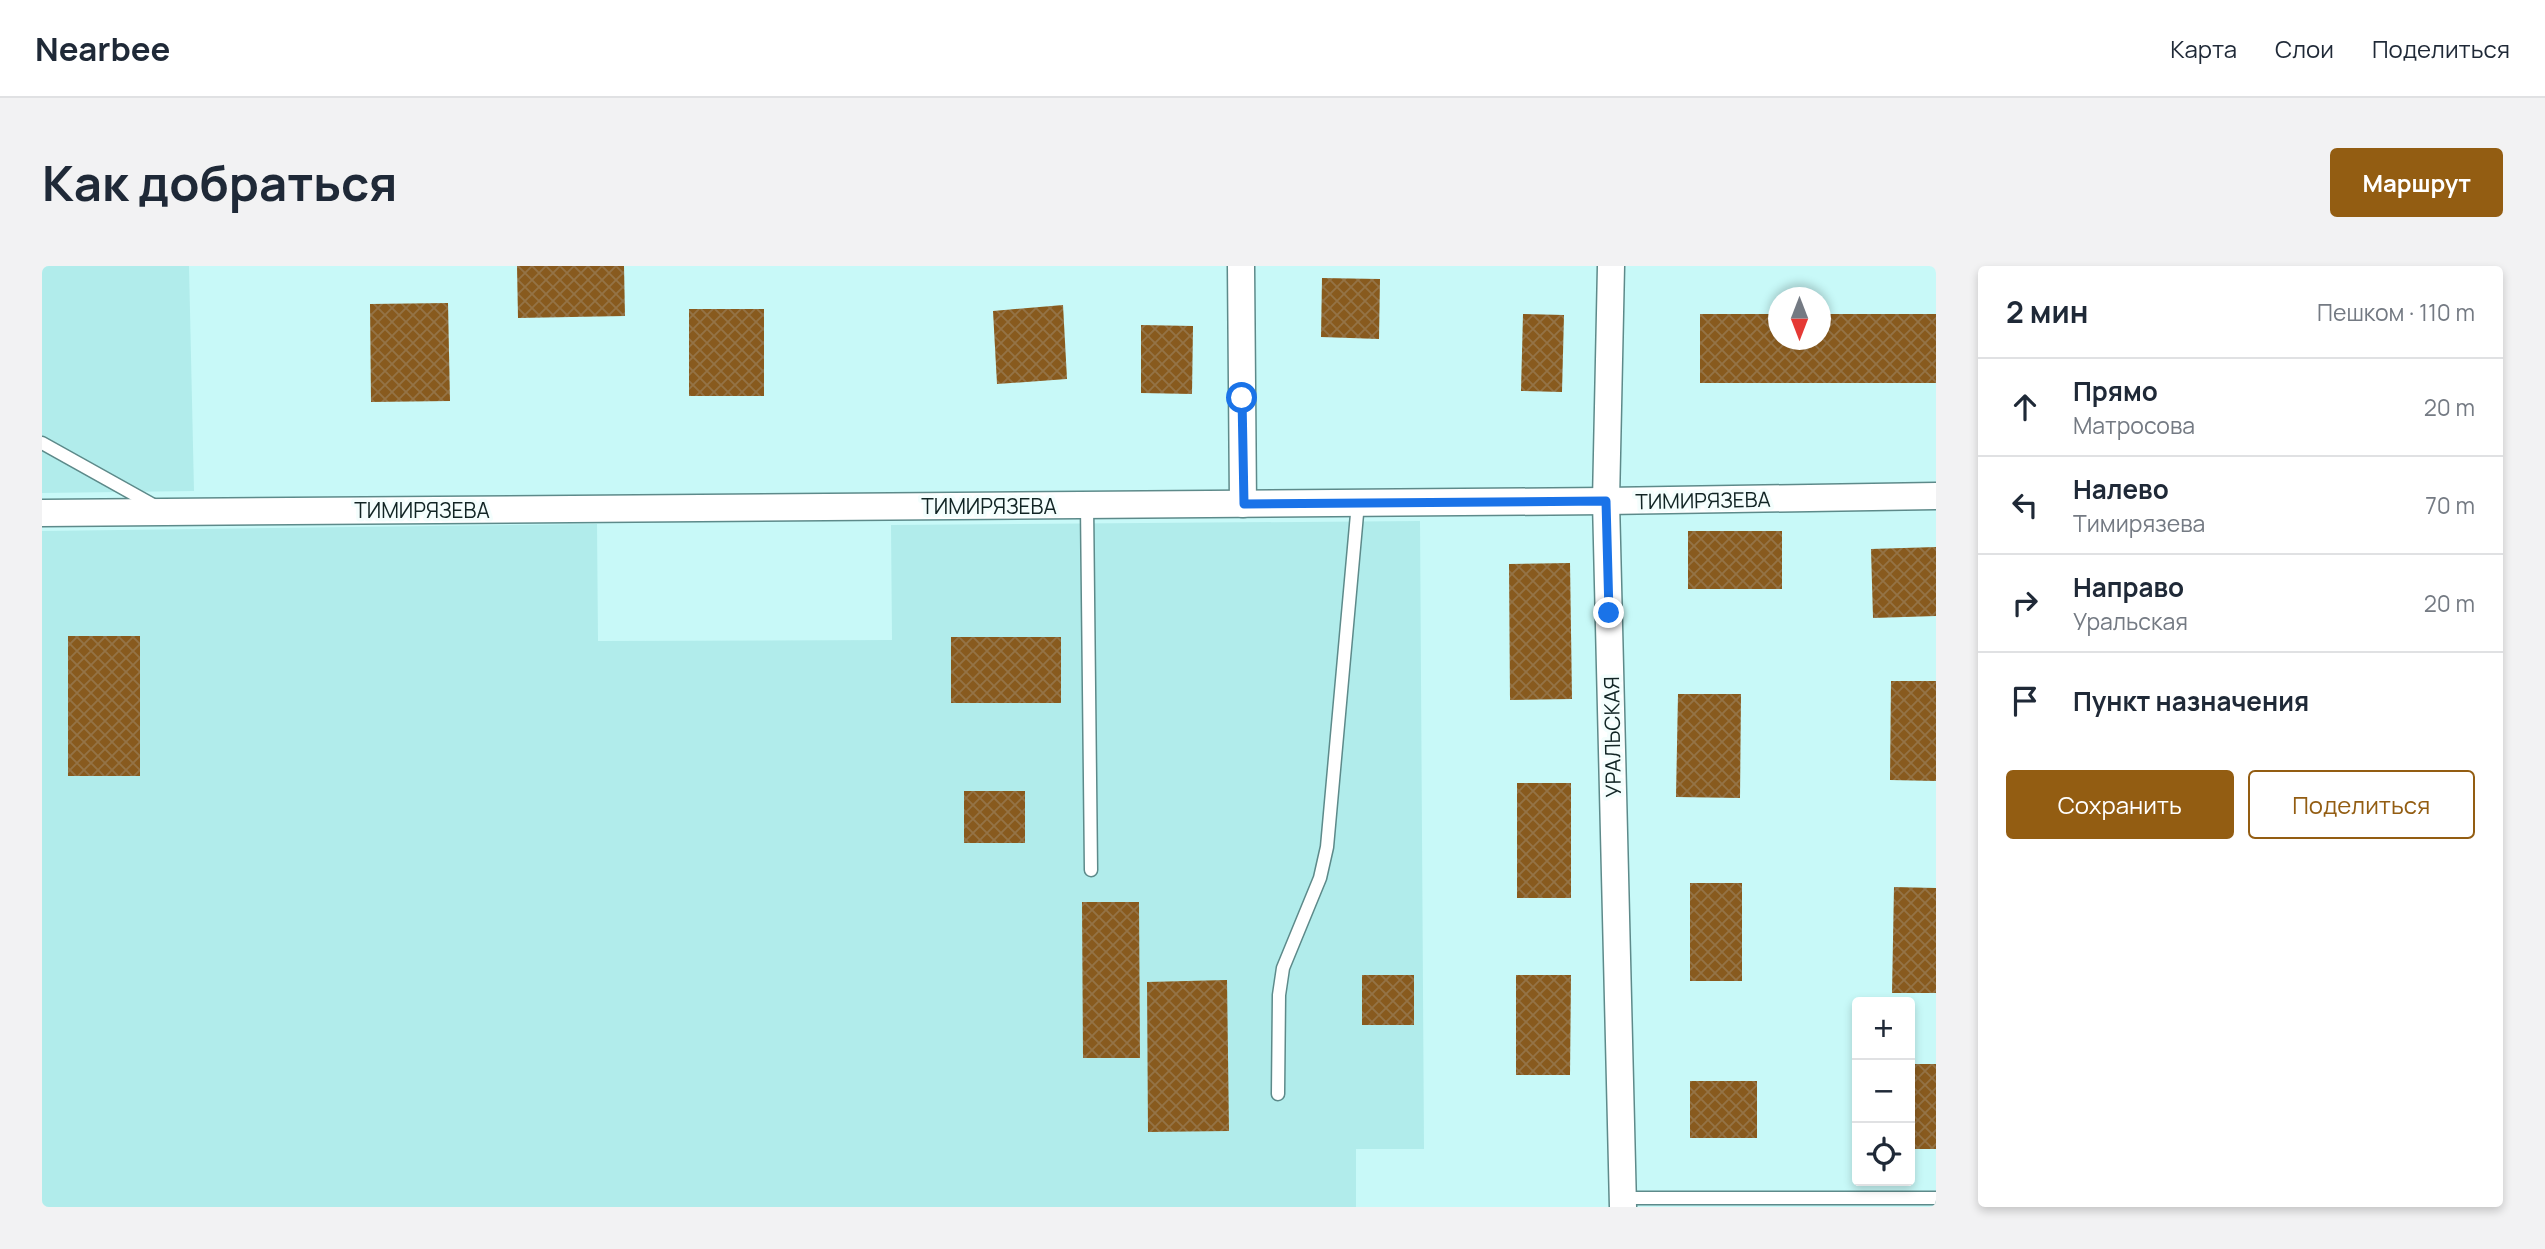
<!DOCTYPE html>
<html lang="ru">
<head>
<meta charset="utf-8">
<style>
	body { margin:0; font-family:Manrope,sans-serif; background:#f2f2f3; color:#1f2937 }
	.controls { position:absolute; right:21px; bottom:21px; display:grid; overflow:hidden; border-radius:7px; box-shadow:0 4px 10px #0003 }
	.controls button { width:63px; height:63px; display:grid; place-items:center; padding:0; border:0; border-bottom:2px solid #e0e1e3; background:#fff; color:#1f2937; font:35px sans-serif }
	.compass { position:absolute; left:1726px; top:21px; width:63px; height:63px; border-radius:50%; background:#fff; box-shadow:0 4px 10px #0003; rotate:180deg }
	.stop { position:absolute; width:21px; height:21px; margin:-16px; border:5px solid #1a73e8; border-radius:50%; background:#fff }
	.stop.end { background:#1a73e8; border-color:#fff; box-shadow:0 2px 7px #0008 }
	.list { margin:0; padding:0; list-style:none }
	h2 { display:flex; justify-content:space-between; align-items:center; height:91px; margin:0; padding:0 28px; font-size:30px }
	h2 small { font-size:23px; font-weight:400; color:#747a83 }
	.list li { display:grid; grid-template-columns:46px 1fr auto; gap:21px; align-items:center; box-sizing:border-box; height:98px; padding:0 28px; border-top:2px solid #e0e1e3 }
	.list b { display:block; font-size:26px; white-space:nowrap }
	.list p { margin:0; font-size:23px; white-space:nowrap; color:#747a83 }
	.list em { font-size:23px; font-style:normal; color:#747a83 }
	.actions { display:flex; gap:14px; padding:21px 28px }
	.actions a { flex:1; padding:16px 0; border:2px solid #935d12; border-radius:7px; text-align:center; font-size:24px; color:#935d12 }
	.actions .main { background:#935d12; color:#fff }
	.icon { flex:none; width:38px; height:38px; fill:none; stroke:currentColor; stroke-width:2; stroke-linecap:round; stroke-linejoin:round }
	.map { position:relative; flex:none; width:1894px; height:941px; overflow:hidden; border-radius:7px }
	header { display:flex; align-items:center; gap:42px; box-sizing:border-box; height:98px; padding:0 35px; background:#fff; border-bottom:2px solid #e0e1e3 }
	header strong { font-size:33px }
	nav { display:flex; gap:38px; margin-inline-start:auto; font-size:24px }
	.intro { display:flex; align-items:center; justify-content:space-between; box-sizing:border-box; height:168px; padding:0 42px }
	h1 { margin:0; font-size:49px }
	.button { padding:18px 32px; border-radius:7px; background:#935d12; color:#fff; font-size:24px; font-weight:700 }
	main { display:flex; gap:42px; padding:0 42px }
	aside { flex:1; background:#fff; border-radius:7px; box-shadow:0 4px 10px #0003 }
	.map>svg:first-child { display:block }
	.built { fill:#b1eceb }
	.building { fill:url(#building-cross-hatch) }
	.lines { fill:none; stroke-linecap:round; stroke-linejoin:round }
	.service-casing { stroke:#5d8a8a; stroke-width:15 }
	.minor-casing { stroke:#5d8a8a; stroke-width:29 }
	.service { stroke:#fff; stroke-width:12 }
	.minor { stroke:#fff; stroke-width:26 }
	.route { stroke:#1a73e8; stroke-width:9 }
	.labels { text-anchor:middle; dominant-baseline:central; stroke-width:7; stroke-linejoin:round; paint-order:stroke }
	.street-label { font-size:21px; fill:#112424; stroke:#f4fefd }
</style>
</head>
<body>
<header>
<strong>Nearbee</strong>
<nav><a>Карта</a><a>Слои</a><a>Поделиться</a></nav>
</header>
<div class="intro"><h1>Как добраться</h1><a class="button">Маршрут</a></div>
<main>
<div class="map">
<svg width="1894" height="941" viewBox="0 0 1894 941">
	<defs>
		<pattern id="building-cross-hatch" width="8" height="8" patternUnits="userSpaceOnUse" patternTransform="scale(1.75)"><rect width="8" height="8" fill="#885a1e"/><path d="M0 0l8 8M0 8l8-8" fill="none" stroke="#947346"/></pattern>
	</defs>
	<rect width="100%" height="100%" fill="#c8f9f8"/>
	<!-- built -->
	<g class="built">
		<path d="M0 0H147L152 225 0 227Z"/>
		<path d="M1378 255 1382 883H1314V941H0V265L555 258 556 375 850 374 849 259Z"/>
	</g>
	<!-- building -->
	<g class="building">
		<path d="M475 0H582L583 50 476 52Z"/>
		<path d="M1280 12 1338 13 1337 73 1279 71Z"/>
		<path d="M406 37 408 135 329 136 328 38Z"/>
		<path d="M1021 39 1025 113 955 118 951 45Z"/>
		<rect x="647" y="43" width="75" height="87"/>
		<path d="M1481 48 1522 49 1520 126 1479 125Z"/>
		<path d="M1658 48H1736V74H1778V48H1894V117H1658Z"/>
		<path d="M1099 59 1151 60 1150 128 1099 127Z"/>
		<rect x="1646" y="265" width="94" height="58"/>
		<path d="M1894 281V350L1831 352 1829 283Z"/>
		<path d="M1528 297 1530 433 1468 434 1467 298Z"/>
		<rect x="26" y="370" width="72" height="140"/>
		<rect x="909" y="371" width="110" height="66"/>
		<path d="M1849 415H1894V515L1848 514Z"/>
		<path d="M1636 428H1699L1698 532 1634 531Z"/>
		<rect x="1475" y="517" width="54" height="115"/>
		<rect x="922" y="525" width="61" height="52"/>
		<rect x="1648" y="617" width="52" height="98"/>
		<path d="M1852 621 1894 622V727H1850Z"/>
		<path d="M1040 636H1097L1098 792H1041Z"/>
		<rect x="1320" y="709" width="52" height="50"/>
		<path d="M1474 709H1529L1528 809H1474Z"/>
		<path d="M1185 714 1187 865 1106 866 1105 716Z"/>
		<rect x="1868" y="798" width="26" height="85"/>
		<rect x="1648" y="815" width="67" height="57"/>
	</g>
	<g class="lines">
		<!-- service casing -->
		<g class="service-casing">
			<g id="service">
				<path d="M0 177 113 240"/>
				<path d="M1045 239 1049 604"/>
				<path d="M1236 828 1237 729 1241 702 1278 612 1285 581 1316 237"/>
				<path d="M1581 932H1894"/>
			</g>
		</g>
		<!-- minor casing -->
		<g class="minor-casing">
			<g id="minor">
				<path d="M1199 0 1201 238"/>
				<path d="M1569 0 1564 235 1581 941"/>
				<path d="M0 247 1564 235 1894 230"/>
			</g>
		</g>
		<!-- service -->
		<use href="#service" class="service"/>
		<!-- minor -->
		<use href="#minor" class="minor"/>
	</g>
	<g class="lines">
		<!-- route -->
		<path class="route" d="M1200 132 1202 238 1564 235 1567 347"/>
	</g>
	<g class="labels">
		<!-- street labels -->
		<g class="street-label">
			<text transform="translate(1661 234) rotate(-1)">ТИМИРЯЗЕВА</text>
			<text x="947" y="240">ТИМИРЯЗЕВА</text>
			<text x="380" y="244">ТИМИРЯЗЕВА</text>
			<text transform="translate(1570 471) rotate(-91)">УРАЛЬСКАЯ</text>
		</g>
	</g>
</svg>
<div class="controls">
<button>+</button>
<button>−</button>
<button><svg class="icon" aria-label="locate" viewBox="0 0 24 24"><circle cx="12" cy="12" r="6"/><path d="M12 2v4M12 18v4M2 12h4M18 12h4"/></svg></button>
</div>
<svg class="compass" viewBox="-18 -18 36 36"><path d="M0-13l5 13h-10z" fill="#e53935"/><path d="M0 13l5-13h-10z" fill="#747a83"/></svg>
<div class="stop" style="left:1200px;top:132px"></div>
<div class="stop end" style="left:1567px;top:347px"></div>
</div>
<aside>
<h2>2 мин<small>Пешком · 110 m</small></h2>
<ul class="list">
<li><svg class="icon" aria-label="ahead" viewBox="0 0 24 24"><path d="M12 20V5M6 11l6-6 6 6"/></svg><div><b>Прямо</b><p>Матросова</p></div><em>20 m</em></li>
<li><svg class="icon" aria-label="left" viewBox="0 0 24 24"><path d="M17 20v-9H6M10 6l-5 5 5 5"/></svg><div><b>Налево</b><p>Тимирязева</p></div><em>70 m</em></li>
<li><svg class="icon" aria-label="right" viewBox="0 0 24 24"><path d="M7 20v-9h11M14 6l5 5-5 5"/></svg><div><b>Направо</b><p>Уральская</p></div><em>20 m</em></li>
<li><svg class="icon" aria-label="arrive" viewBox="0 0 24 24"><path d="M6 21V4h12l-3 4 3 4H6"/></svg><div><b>Пункт назначения</b></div></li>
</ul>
<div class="actions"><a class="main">Сохранить</a><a>Поделиться</a></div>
</aside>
</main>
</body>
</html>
